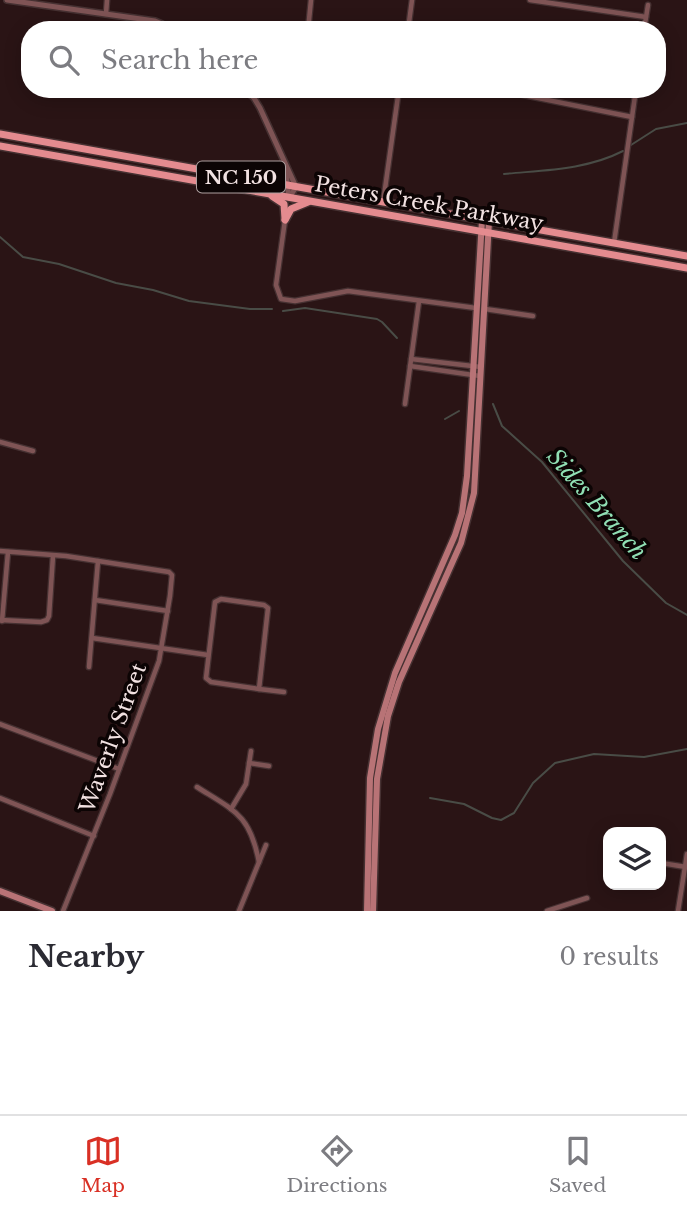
<!DOCTYPE html>
<html lang="en">
<head>
<meta charset="utf-8">
<style>
	body { margin:0; font-family:"Libre Baskerville",serif; background:#f2f2f3; color:#2b2b33 }
	.controls { position:absolute; right:21px; bottom:21px; display:grid; overflow:hidden; border-radius:14px; box-shadow:0 4px 18px #0003 }
	.controls button { width:63px; height:63px; display:grid; place-items:center; padding:0; border:0; border-bottom:2px solid #e1e1e2; background:#fff; color:#2b2b33; font:35px sans-serif }
	.list { margin:0; padding:0; list-style:none }
	h2 { display:flex; justify-content:space-between; align-items:center; height:91px; margin:0; padding:0 28px; font-size:30px }
	h2 small { font-size:23px; font-weight:400; color:#7c7c81 }
	.icon { flex:none; width:38px; height:38px; fill:none; stroke:currentColor; stroke-width:2; stroke-linecap:round; stroke-linejoin:round }
	.map { position:relative; flex:none; width:687px; height:911px; overflow:hidden }
	.search { position:absolute; background:#fff; box-shadow:0 4px 18px #0003; left:21px; right:21px; top:21px; height:77px; display:flex; align-items:center; gap:18px; box-sizing:border-box; padding:0 24px; border-radius:28px; color:#7c7c81; font-size:26px }
	.sheet { height:203px; background:#fff }
	nav { display:flex; justify-content:space-around; align-items:center; box-sizing:border-box; height:98px; border-top:2px solid #e1e1e2; background:#fff; font-size:19px; color:#7c7c81 }
	nav a { display:grid; justify-items:center; gap:4px }
	nav .on { color:#d93025 }
	.map>svg:first-child { display:block }
	.lines { fill:none; stroke-linecap:round; stroke-linejoin:round }
	.stream { stroke:#494c46; stroke-width:2 }
	.minor-casing { stroke:#463132; stroke-width:7 }
	.tertiary-casing { stroke:#463132; stroke-width:8 }
	.secondary-casing { stroke:#463132; stroke-width:9 }
	.primary-casing { stroke:#463132; stroke-width:10 }
	.minor { stroke:#7f5455; stroke-width:4.5 }
	.tertiary { stroke:#7f5455; stroke-width:5 }
	.secondary { stroke:#b87376; stroke-width:6 }
	.primary { stroke:#e48b8f; stroke-width:7 }
	.labels { text-anchor:middle; dominant-baseline:central; stroke-width:7; stroke-linejoin:round; paint-order:stroke }
	.shield { fill:#0c0404; stroke:#ad9f9f; stroke-width:2 }
	.shield-label { font-size:19px; font-weight:bold; fill:#f2e2e2 }
	.street-label { font-size:21px; fill:#f2e2e2; stroke:#0c0404 }
	.water-label { font-size:23px; font-style:italic; fill:#90dfb4; stroke:#0c0404 }
</style>
</head>
<body>
<div class="map">
<svg width="687" height="911" viewBox="0 0 687 911">
	<rect width="100%" height="100%" fill="#2a1415"/>
	<g class="lines">
		<!-- stream -->
		<g class="stream">
			<path d="M631 145 656 129 687 123"/>
			<path d="M504 174C544 170 586 170 623 151"/>
			<path d="M0 237 23 257 59 264 116 283 153 290 189 301 250 309H272"/>
			<path d="M283 311 305 308 377 319 382 322 397 338"/>
			<path d="M493 404 502 426 542 462 623 561 666 603 687 615"/>
			<path d="M445 419 459 411"/>
			<path d="M430 798 464 804 492 818 501 820 514 813 533 783 555 763 594 754 644 757 687 749"/>
		</g>
		<!-- minor casing -->
		<g class="minor-casing">
			<g id="minor">
				<path d="M530 0 646 17"/>
				<path d="M106 14 107 0"/>
				<path d="M308 30 311 0"/>
				<path d="M408 30 412 0"/>
				<path d="M644 30 648 5"/>
				<path d="M493 89 632 117"/>
				<path d="M383 203 399 89"/>
				<path d="M285 220 276 285 281 299 295 301 348 291 476 308"/>
				<path d="M614 243 636 89"/>
				<path d="M485 309 533 316"/>
				<path d="M411 359 481 367"/>
				<path d="M410 366 480 376"/>
				<path d="M405 404 419 301"/>
				<path d="M0 442 33 451"/>
				<path d="M0 551 66 556 169 572 172 575 170 596 159 661 110 794 63 911"/>
				<path d="M221 599 264 605 268 608 259 689 211 682 206 678 215 602Z"/>
				<path d="M95 600 168 611"/>
				<path d="M0 620 41 622 47 620 49 616 53 556"/>
				<path d="M2 621 8 552"/>
				<path d="M92 638 208 655"/>
				<path d="M89 667 98 561"/>
				<path d="M259 689 284 692"/>
				<path d="M0 724 119 769"/>
				<path d="M249 763 269 766"/>
				<path d="M197 787C235 811 250 815 259 862"/>
				<path d="M0 798 94 836"/>
				<path d="M231 809 246 784 251 751"/>
				<path d="M661 863 686 867"/>
				<path d="M239 911 266 845"/>
				<path d="M547 911 587 898"/>
				<path d="M678 911 687 854"/>
			</g>
		</g>
		<!-- tertiary casing -->
		<g class="tertiary-casing">
			<g id="tertiary">
				<path d="M7 0 155 21 162 24 167 30"/>
				<path d="M244 89 254 98 260 108 296 187 289 198"/>
				<path d="M285 164 289 198"/>
			</g>
		</g>
		<!-- secondary casing -->
		<g class="secondary-casing">
			<g id="secondary">
				<path d="M0 891 52 911"/>
				<path d="M367 911 370 778 378 729 395 673 455 535 462 513 467 476 482 220"/>
				<path d="M373 911 377 779 388 716 399 682 461 543 474 493 489 221"/>
			</g>
		</g>
		<!-- primary casing -->
		<g class="primary-casing">
			<g id="primary">
				<path d="M0 134 687 256"/>
				<path d="M0 146 687 268"/>
				<path d="M272 196 284 204 285 219"/>
				<path d="M285 220 291 209 308 202"/>
			</g>
		</g>
		<!-- minor -->
		<use href="#minor" class="minor"/>
		<!-- tertiary -->
		<use href="#tertiary" class="tertiary"/>
		<!-- secondary -->
		<use href="#secondary" class="secondary"/>
		<!-- primary -->
		<use href="#primary" class="primary"/>
	</g>
	<g class="labels">
		<!-- shield labels -->
		<rect class="shield" x="197" y="161.5" width="88" height="31" rx="5"/>
		<g class="shield-label">
			<text x="241" y="177">NC 150</text>
		</g>
		<!-- street labels -->
		<g class="street-label">
			<text transform="translate(429 204) rotate(10)">Peters Creek Parkway</text>
			<text transform="translate(113 738) rotate(-70)">Waverly Street</text>
		</g>
		<!-- water labels -->
		<g class="water-label">
			<text transform="translate(597 504) rotate(49)">Sides Branch</text>
		</g>
	</g>
</svg>
<div class="controls">
<button><svg class="icon" aria-label="layers" viewBox="0 0 24 24"><path d="M12 4l9 5-9 5-9-5zM3 14l9 5 9-5"/></svg></button>
</div>
<div class="search"><svg class="icon" aria-label="search" viewBox="0 0 24 24"><circle cx="10" cy="10" r="6"/><path d="M15 15l6 6"/></svg>Search here</div>
</div>
<section class="sheet">
<h2>Nearby<small>0 results</small></h2>
<ul class="list">
</ul>
</section>
<nav>
<a class="on"><svg class="icon" aria-label="map" viewBox="0 0 24 24"><path d="M3 6l6-2 6 2 6-2v14l-6 2-6-2-6 2zM9 4v14M15 6v14"/></svg>Map</a>
<a><svg class="icon" aria-label="directions" viewBox="0 0 24 24"><path d="M12 3l9 9-9 9-9-9zM9 14v-3h6M13 9l2 2-2 2"/></svg>Directions</a>
<a><svg class="icon" aria-label="saved" viewBox="0 0 24 24"><path d="M7 4h10v16l-5-4-5 4z"/></svg>Saved</a>
</nav>
</body>
</html>
